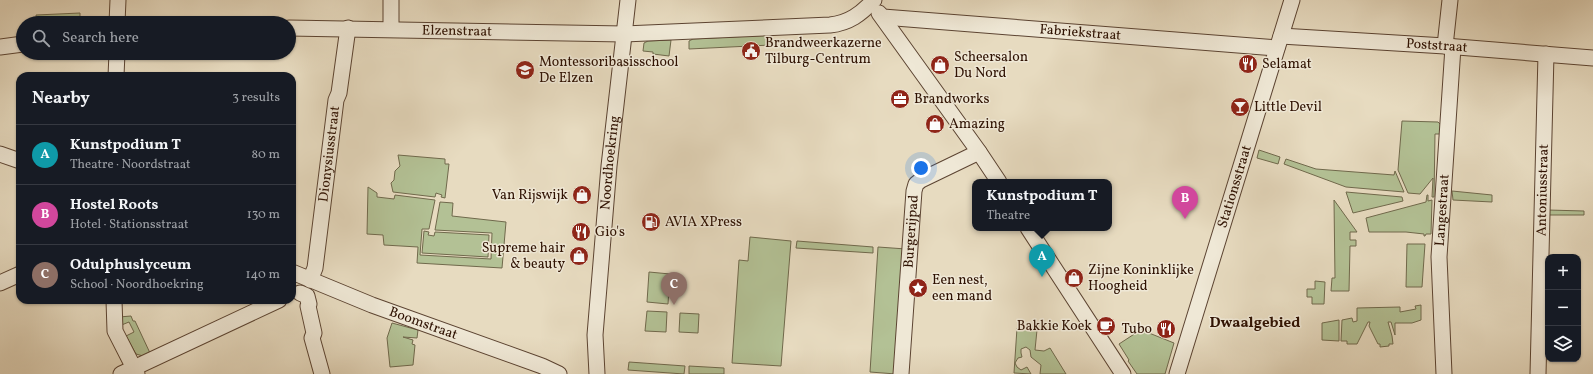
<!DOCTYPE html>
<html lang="en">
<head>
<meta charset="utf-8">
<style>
	body { margin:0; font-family:Vollkorn,serif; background:#242831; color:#f1f3f6 }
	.controls { position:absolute; right:12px; bottom:12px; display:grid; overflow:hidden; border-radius:8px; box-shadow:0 1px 3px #0004 }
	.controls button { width:36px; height:36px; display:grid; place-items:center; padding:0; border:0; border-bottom:1px solid #363941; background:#171b24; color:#f1f3f6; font:20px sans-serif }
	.you { position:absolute; left:921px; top:168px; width:14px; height:14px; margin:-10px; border:3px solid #fff; border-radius:50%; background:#1a73e8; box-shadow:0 0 0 6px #1a73e833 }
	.badge { display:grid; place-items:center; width:26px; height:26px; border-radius:50%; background:#db2777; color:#fff; font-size:13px; font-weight:700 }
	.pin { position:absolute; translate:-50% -33px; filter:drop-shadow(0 1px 2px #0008) }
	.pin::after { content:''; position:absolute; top:21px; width:14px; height:12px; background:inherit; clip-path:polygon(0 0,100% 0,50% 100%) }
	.popup { position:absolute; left:972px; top:179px; width:140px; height:52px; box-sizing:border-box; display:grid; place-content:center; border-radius:8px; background:#171b24; filter:drop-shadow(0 1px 3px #0005); font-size:13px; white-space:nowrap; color:#9ea1a6 }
	.popup b { font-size:15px; color:#f1f3f6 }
	.popup::after { content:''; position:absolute; left:50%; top:100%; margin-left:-8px; border:8px solid transparent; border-top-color:#171b24 }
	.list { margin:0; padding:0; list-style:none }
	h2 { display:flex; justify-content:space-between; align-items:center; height:52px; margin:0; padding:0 16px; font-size:17px }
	h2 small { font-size:13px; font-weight:400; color:#9ea1a6 }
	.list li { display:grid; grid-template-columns:26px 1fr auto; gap:12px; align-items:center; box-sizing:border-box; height:60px; padding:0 16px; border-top:1px solid #363941 }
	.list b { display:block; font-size:15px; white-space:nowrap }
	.list p { margin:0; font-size:13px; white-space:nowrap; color:#9ea1a6 }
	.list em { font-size:13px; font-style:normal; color:#9ea1a6 }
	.icon { flex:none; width:22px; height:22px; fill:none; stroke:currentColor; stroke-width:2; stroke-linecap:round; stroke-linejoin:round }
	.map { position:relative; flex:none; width:1593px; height:374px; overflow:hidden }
	.search { position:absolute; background:#171b24; box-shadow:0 1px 3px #0004; left:16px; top:16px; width:280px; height:44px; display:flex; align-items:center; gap:10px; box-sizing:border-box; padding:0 14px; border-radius:22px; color:#9ea1a6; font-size:15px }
	.panel { position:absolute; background:#171b24; box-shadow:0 1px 3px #0004; left:16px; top:72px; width:280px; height:232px; border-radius:12px }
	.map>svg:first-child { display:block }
	.green { fill:#b3c195; stroke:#70694c }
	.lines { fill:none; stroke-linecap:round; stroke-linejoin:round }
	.minor-casing { stroke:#5c4432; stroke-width:17 }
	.minor { stroke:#efe8d6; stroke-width:15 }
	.labels { text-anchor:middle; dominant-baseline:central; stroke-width:3; stroke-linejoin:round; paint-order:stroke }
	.street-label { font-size:14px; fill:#2e1102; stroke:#efe8d6 }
	.poi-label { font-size:14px; fill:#2e1102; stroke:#efe8d6; text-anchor:start }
	.neighbourhood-label { font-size:15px; font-weight:bold; fill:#2e1102; stroke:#efe8d6 }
</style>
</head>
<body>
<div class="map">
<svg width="1593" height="374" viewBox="0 0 1593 374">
	<rect width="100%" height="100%" fill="#e7dbc0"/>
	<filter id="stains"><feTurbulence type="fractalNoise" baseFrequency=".005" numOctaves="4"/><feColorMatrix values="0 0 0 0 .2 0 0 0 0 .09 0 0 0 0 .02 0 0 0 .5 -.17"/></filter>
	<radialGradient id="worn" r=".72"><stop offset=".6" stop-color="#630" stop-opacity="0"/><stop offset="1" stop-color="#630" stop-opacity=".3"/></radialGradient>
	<!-- green -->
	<g class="green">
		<path d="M80 13V23H37L36 15Z"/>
		<path d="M771 35V45L689 49V41L693 39Z"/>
		<path d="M671 40 669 56 653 54V52L643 51 644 43 648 41Z"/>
		<path d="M1402 121 1438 122 1442 126 1441 134H1435L1434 197H1432L1433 178 1420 194 1408 193 1398 170Z"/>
		<path d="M1259 150 1280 157 1278 164 1257 158Z"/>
		<path d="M398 155 445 159V164H449L445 198 441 197 442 195 436 193 435 197 393 192 391 183 394 180 395 171 400 166Z"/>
		<path d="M1286 159 1316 169 1394 175 1395 171 1404 192 1346 187 1284 164Z"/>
		<path d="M368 187 377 193V197L394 199 395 195 435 200 429 229H422L420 255 491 259 492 233 435 230 440 202 453 203 452 216 506 222 502 268 417 263 418 247 384 245 383 235 367 234Z"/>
		<path d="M1452 191 1492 195V202L1453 200Z"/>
		<path d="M1346 192 1402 197 1403 201 1353 213Z"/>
		<path d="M1427 195H1428V201L1432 200 1431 234H1426L1425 236H1424V234L1406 232H1369L1366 218 1426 202Z"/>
		<path d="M1334 200 1357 232H1350V240H1356V246H1350L1349 291H1331L1332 278H1335Z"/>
		<path d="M1548 210 1584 211V215H1547Z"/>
		<path d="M424 231 429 232 428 235 434 236 435 232 489 235 488 257 422 253Z"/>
		<path d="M750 237 791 241 781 366 732 363 739 260 748 261Z"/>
		<path d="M797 241 873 247V253L796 248Z"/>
		<path d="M1407 244H1425L1422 287H1406Z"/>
		<path d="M878 247 906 249 896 374 870 372Z"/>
		<path d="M649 272 670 274 668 304 647 302Z"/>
		<path d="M1315 281 1325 282 1324 304H1312V297H1307V289H1315Z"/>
		<path d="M1421 305V320L1412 323H1395V335L1391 322H1388L1392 336 1393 344H1389V346L1380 347V344H1378L1369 326 1370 322H1368L1357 344H1347V341H1341L1342 320 1352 318 1353 322 1357 321V308L1400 307V312L1416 309 1415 306Z"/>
		<path d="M647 311 667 312 666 332 645 331Z"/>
		<path d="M680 313 699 314 698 333 679 332Z"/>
		<path d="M131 316 133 321H135L150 353 143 356 136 354 126 336 134 332 129 322 119 326V317Z"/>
		<path d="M1339 320V341L1322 340V323Z"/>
		<path d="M392 323 418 330 417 338 403 337 413 340 412 344 415 345 413 365 390 367 387 338Z"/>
		<path d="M1017 328 1037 330 1035 350 1044 351 1050 348 1066 374H1040L1041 365 1031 357 1030 350 1026 347 1021 349V353L1022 357 1018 358 1015 363 1017 367 1021 370 1027 367 1031 374 1014 373Z"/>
		<path d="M1142 329 1149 331V333L1174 343 1165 374H1137L1128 361 1129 360 1119 344Z"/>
		<path d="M629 362 685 366 684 374 628 370Z"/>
		<path d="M689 366 724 368V374H689Z"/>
	</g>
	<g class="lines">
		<!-- minor casing -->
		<g class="minor-casing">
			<g id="minor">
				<path d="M879 13 979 152 999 182"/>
				<path id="s1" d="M883 17 1277 48"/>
				<path d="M117 23 118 0"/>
				<path id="s2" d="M289 28 624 34 830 25C849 23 861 14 874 0"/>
				<path d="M391 29V0"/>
				<path id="s3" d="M1281 36 1445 46 1593 58"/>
				<path d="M1445 46 1450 0"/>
				<path d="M0 47 23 44"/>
				<path d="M116 76 117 53"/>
				<path d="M0 154 20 161"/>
				<path d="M1028 228 1123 374"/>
				<path id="s4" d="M292 272 372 305 542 366 559 374"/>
				<path id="s5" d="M310 280 315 268 336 100 339 93 348 28"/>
				<path d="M0 283 20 274"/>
				<path d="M300 293 307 296 309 304 308 306 314 333 312 338 322 374"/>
				<path d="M114 300 115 331 137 374"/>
				<path d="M121 374 279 300"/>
				<path id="s6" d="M597 374 595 335 609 166 628 0"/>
				<path id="s7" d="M901 374 914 191 916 184 921 180 979 152"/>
				<path id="s8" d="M1177 374 1292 0"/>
				<path id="s9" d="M1444 374 1439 257 1453 47"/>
				<path id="s10" d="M1538 374 1546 54"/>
			</g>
		</g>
		<!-- minor -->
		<use href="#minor" class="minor"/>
	</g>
	<!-- icons -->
	<defs>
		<g id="civic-disc" transform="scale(1)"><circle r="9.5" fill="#8f2418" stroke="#efe8d6"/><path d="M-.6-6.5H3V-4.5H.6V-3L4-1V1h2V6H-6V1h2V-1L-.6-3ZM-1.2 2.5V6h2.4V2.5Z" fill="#fff"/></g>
		<g id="restaurant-disc" transform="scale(1)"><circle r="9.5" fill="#8f2418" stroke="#efe8d6"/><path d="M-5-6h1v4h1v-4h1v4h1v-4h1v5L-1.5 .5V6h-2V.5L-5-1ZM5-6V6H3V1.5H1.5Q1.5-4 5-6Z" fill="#fff"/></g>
		<g id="shop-disc" transform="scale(1)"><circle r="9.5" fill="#8f2418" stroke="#efe8d6"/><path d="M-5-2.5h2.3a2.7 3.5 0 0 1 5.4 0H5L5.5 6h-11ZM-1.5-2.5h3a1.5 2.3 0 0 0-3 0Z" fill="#fff"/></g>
		<g id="school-disc" transform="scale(1)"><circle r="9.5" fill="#8f2418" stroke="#efe8d6"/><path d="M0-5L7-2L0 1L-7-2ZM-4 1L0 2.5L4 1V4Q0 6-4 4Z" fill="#fff"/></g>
		<g id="office-disc" transform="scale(1)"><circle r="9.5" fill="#8f2418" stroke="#efe8d6"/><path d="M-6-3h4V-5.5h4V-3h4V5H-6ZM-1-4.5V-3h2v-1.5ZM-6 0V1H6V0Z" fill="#fff"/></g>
		<g id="bar-disc" transform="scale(1)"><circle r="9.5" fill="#8f2418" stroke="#efe8d6"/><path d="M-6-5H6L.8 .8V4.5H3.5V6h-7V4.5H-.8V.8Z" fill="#fff"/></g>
		<g id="fuel-disc" transform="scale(1)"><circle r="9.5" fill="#8f2418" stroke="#efe8d6"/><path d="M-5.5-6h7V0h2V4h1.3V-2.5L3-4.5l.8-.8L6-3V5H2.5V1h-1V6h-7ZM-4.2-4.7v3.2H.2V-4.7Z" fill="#fff"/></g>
		<g id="sight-disc" transform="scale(1)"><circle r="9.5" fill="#8f2418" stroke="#efe8d6"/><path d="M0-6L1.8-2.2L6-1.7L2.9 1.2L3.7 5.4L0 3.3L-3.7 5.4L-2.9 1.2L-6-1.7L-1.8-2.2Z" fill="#fff"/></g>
		<g id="cafe-disc" transform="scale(1)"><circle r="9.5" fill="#8f2418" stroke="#efe8d6"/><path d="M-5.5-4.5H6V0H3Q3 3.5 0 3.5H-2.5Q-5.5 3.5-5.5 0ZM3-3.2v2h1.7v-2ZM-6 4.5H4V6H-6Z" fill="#fff"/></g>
	</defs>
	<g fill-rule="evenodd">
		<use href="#civic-disc" x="751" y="51"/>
		<use href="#restaurant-disc" x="1248" y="64"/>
		<use href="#shop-disc" x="940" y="65"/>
		<use href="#school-disc" x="525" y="70"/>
		<use href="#office-disc" x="900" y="99"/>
		<use href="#bar-disc" x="1240" y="107"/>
		<use href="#shop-disc" x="935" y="124"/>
		<use href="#shop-disc" x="582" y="195"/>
		<use href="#fuel-disc" x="651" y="222"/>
		<use href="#restaurant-disc" x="581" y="232"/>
		<use href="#shop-disc" x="579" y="256"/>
		<use href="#shop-disc" x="1074" y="278"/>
		<use href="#sight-disc" x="918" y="288"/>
		<use href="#cafe-disc" x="1106" y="326"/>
		<use href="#restaurant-disc" x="1166" y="329"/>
	</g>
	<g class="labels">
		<!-- street labels -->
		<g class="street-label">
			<text stroke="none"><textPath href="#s2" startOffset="168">Elzenstraat</textPath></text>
			<text stroke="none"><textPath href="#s1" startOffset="198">Fabriekstraat</textPath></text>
			<text stroke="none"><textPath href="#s3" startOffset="156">Poststraat</textPath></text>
			<text stroke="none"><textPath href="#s5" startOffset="128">Dionysiusstraat</textPath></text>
			<text stroke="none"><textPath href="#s6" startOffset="212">Noordhoekring</textPath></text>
			<text stroke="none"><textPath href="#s8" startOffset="196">Stationsstraat</textPath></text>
			<text stroke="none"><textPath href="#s10" startOffset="184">Antoniusstraat</textPath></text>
			<text stroke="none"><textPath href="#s9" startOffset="164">Langestraat</textPath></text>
			<text stroke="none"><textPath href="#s7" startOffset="143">Burgerijpad</textPath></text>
			<text stroke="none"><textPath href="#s4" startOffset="141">Boomstraat</textPath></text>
		</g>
		<!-- poi labels -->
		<g class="poi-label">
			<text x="765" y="43">Brandweerkazerne<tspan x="765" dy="16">Tilburg-Centrum</tspan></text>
			<text x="954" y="57">Scheersalon<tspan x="954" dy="16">Du Nord</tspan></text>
			<text x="539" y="62">Montessoribasisschool<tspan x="539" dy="16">De Elzen</tspan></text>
			<text x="1262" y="64">Selamat</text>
			<text x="914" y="99">Brandworks</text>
			<text x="1254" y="107">Little Devil</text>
			<text x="949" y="124">Amazing</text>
			<text x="568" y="195" text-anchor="end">Van Rijswijk</text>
			<text x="665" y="222">AVIA XPress</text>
			<text x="595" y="232">Gio's</text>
			<text x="565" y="248" text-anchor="end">Supreme hair<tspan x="565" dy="16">&amp; beauty</tspan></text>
			<text x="1088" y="270">Zijne Koninklijke<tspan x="1088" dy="16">Hoogheid</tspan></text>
			<text x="932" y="280">Een nest,<tspan x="932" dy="16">een mand</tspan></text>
			<text x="1092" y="326" text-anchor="end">Bakkie Koek</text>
			<text x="1152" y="329" text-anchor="end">Tubo</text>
		</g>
		<!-- neighbourhood labels -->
		<g class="neighbourhood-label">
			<text x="1255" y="323">Dwaalgebied</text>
		</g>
	</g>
	<rect width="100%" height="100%" filter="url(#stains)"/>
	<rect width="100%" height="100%" fill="url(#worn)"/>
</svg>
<div class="controls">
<button>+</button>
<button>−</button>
<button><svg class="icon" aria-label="layers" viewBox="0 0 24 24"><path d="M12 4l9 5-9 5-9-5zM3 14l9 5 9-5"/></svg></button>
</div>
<div class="you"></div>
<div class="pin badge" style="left:1042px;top:277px;background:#0f9aa8">A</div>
<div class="popup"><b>Kunstpodium T</b>Theatre</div>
<div class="pin badge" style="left:1185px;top:219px;background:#d1479c">B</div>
<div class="pin badge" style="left:674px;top:305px;background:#8d6e63">C</div>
<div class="search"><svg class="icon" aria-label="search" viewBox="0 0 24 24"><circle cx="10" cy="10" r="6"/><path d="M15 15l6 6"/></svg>Search here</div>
<section class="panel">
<h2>Nearby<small>3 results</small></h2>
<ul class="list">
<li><span class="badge" style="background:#0f9aa8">A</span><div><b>Kunstpodium T</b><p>Theatre · Noordstraat</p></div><em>80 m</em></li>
<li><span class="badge" style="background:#d1479c">B</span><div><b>Hostel Roots</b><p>Hotel · Stationsstraat</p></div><em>130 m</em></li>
<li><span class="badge" style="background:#8d6e63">C</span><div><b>Odulphuslyceum</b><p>School · Noordhoekring</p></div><em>140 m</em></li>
</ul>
</section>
</div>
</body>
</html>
